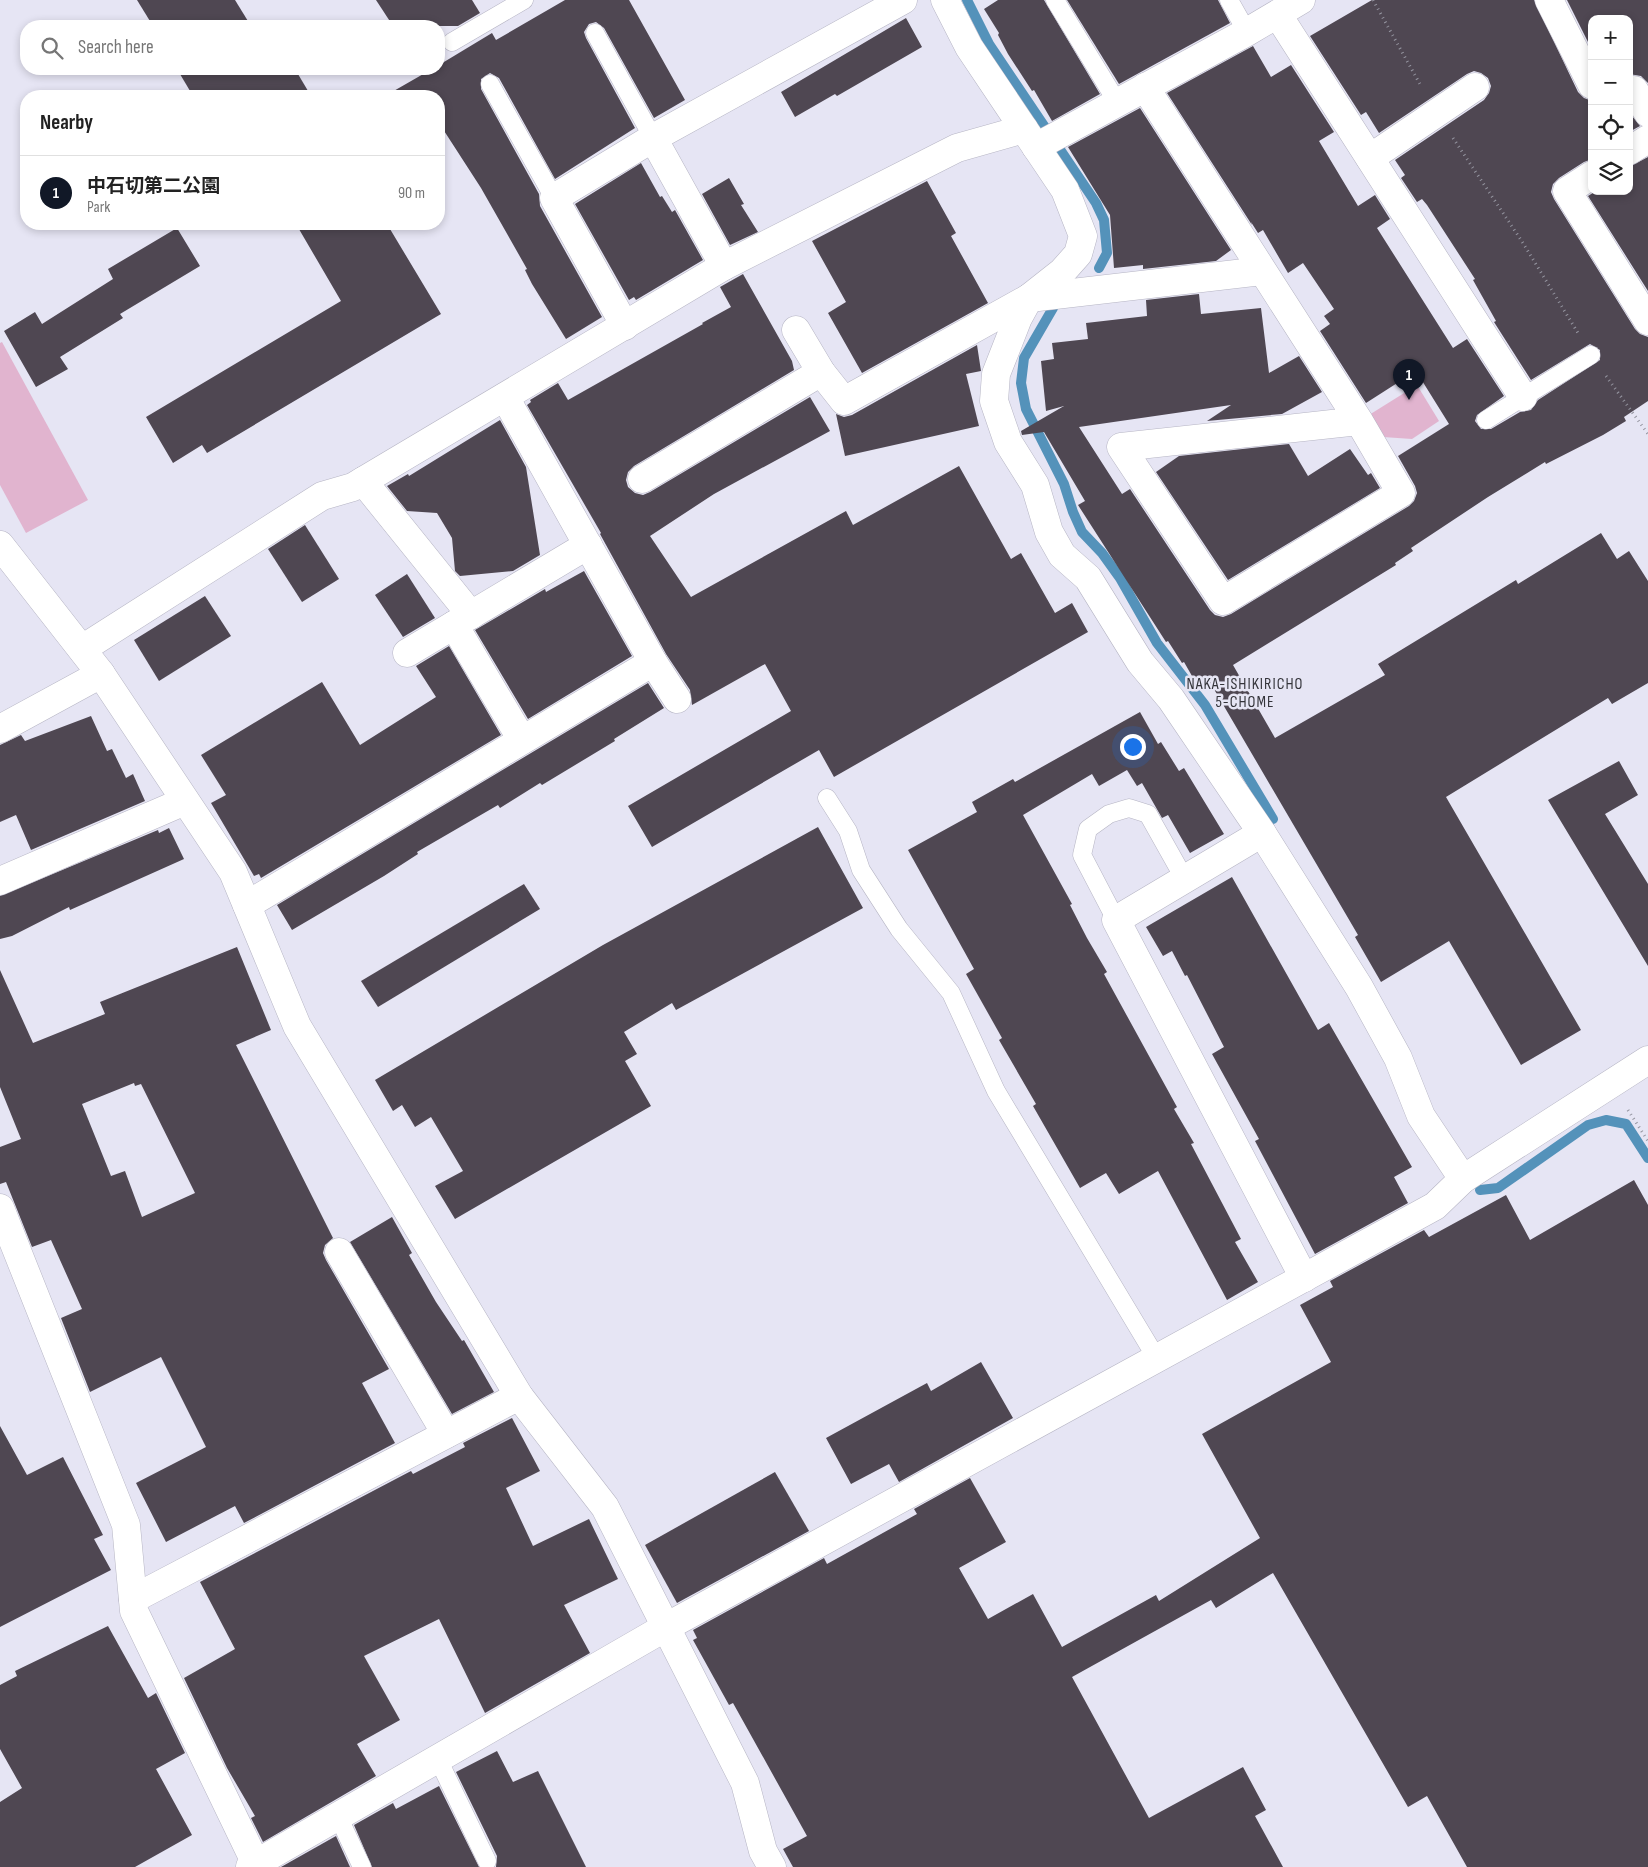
<!DOCTYPE html>
<html lang="en">
<head>
<meta charset="utf-8">
<style>
	body { margin:0; font-family:"Sofia Sans Condensed","Noto Sans JP",sans-serif; background:#f2f2f2; color:#222 }
	.controls { position:absolute; right:15px; top:15px; display:grid; overflow:hidden; border-radius:10px; box-shadow:0 2px 8px #0003 }
	.controls button { width:45px; height:45px; display:grid; place-items:center; padding:0; border:0; border-bottom:1px solid #e0e0e0; background:#fff; color:#222; font:25px sans-serif }
	.you { position:absolute; left:1132px; top:746px; width:18px; height:18px; margin:-12px; border:4px solid #fff; border-radius:50%; background:#1a73e8; box-shadow:0 0 0 8px #1a73e833 }
	.badge { display:grid; place-items:center; width:32px; height:32px; border-radius:50%; background:#111827; color:#fff; font-size:16px; font-weight:700 }
	.pin { position:absolute; translate:-50% -41px; filter:drop-shadow(0 1px 2px #0008) }
	.pin::after { content:''; position:absolute; top:26px; width:18px; height:15px; background:inherit; clip-path:polygon(0 0,100% 0,50% 100%) }
	.list { margin:0; padding:0; list-style:none }
	h2 { display:flex; justify-content:space-between; align-items:center; height:65px; margin:0; padding:0 20px; font-size:21px }
	h2 small { font-size:16px; font-weight:400; color:#767676 }
	.list li { display:grid; grid-template-columns:32px 1fr auto; gap:15px; align-items:center; box-sizing:border-box; height:75px; padding:0 20px; border-top:1px solid #e0e0e0 }
	.list b { display:block; font-size:19px; white-space:nowrap }
	.list p { margin:0; font-size:16px; white-space:nowrap; color:#767676 }
	.list em { font-size:16px; font-style:normal; color:#767676 }
	.icon { flex:none; width:28px; height:28px; fill:none; stroke:currentColor; stroke-width:2; stroke-linecap:round; stroke-linejoin:round }
	.map { position:relative; flex:none; width:1648px; height:1867px; overflow:hidden }
	.search { position:absolute; background:#fff; box-shadow:0 2px 8px #0003; left:20px; top:20px; width:425px; height:55px; display:flex; align-items:center; gap:12px; box-sizing:border-box; padding:0 18px; border-radius:20px; color:#767676; font-size:19px }
	.panel { position:absolute; background:#fff; box-shadow:0 2px 8px #0003; left:20px; top:90px; width:425px; height:140px; border-radius:20px }
	.map>svg:first-child { display:block }
	.green { fill:#e1b4cf }
	.lines { fill:none; stroke-linecap:round; stroke-linejoin:round }
	.stream { stroke:#5492ba; stroke-width:10 }
	.building { fill:#4f4752; fill-rule:evenodd }
	.service-casing { stroke:#b6b5c4; stroke-width:19 }
	.minor-casing { stroke:#b6b5c4; stroke-width:29 }
	.path { stroke:#9595a0; stroke-width:3; stroke-dasharray:1 4; stroke-linecap:butt }
	.service { stroke:#fff; stroke-width:18 }
	.minor { stroke:#fff; stroke-width:28 }
	.labels { text-anchor:middle; dominant-baseline:central; stroke-width:5; stroke-linejoin:round; paint-order:stroke }
	.neighbourhood-label { font-size:16px; letter-spacing:1px; fill:#34343a; stroke:#e6e5f4 }
</style>
</head>
<body>
<div class="map">
<svg width="1648" height="1867" viewBox="0 0 1648 1867">
	<rect width="100%" height="100%" fill="#e6e5f4"/>
	<!-- green -->
	<g class="green">
		<path d="M2 342 88 500 26 533 0 485V343Z"/>
		<path d="M1417 385 1439 421 1412 439 1383 437 1369 415Z"/>
	</g>
	<g class="lines">
		<!-- stream -->
		<g class="stream">
			<path d="M967 0 989 44 1096 203 1104 220 1107 253 1099 268"/>
			<path d="M1053 308 1024 358 1021 383 1026 409 1064 484 1073 512 1082 532 1102 553 1120 578 1157 643 1205 705 1273 819"/>
			<path d="M1480 1190 1498 1188 1588 1125 1606 1120 1626 1124 1648 1158"/>
		</g>
	</g>
	<!-- building -->
	<g class="building">
		<path d="M137 0H235L251 26H153Z"/>
		<path d="M376 0H472L480 13 458 26H393Z"/>
		<path d="M565 0H629L685 100 654 118 604 28 596 22 589 24 584 32 586 38 635 128 555 179 499 78 490 73 481 79V89L539 194 540 206 602 317 566 339 532 284 525 270 527 269 481 188 439 123V96H385L432 69H439V65L492 33 496 40Z"/>
		<path d="M998 0H1044L1100 94 1052 121 1034 90 1032 91 1008 54 998 35 999 33 984 9Z"/>
		<path d="M1067 0H1218L1230 23 1119 84Z"/>
		<path d="M1372 0H1534L1578 92 1584 98 1592 101V159L1584 162 1559 178 1553 184 1551 192 1554 199 1635 329 1640 334 1648 337V401L1624 417 1626 421 1603 435 1546 464 1545 462 1488 497 1411 548 1413 551 1395 563 1396 565 1233 665 1275 738 1385 675 1378 664 1516 580 1518 584 1601 533 1617 559 1629 551 1648 581V683L1612 704 1608 698 1446 797 1581 1030 1521 1065 1449 941 1381 982 1355 937 1358 935 1211 684 1200 690 1184 662 1182 663 1168 641 1166 642 1078 505 1085 501 1044 432 1022 435 1021 431 1064 406 1046 411 1041 361 1054 359 1052 343 1088 339 1086 323 1147 316 1146 300 1199 294 1201 314 1261 308 1269 373 1299 356 1322 392 1282 414 1207 421 1231 405 1079 427 1122 494 1130 489 1210 610 1215 615 1223 617 1231 614 1409 506 1414 501 1417 493 1415 486 1398 456 1449 424 1416 371 1366 403 1320 331 1330 324 1324 316 1334 309 1303 263 1288 273 1263 230 1258 233 1251 222 1252 225 1167 93 1253 46 1271 77 1291 65 1334 132 1319 141 1358 206 1375 195 1390 219 1377 228 1453 348 1467 339 1504 396 1477 415 1475 421 1481 429H1491L1520 412 1531 410 1538 400 1600 360V350L1590 344 1531 380 1494 322 1496 321 1473 280 1475 279 1427 205 1422 199 1417 202 1401 178 1405 175 1395 160 1484 100 1489 93 1491 86 1488 78 1481 73 1474 71 1467 74 1379 133 1366 112 1361 115 1310 36Z"/>
		<path d="M1567 0H1648V83L1641 76 1629 74V19H1592V50Z"/>
		<path d="M906 18 922 47 837 96 835 94 795 117 781 92Z"/>
		<path d="M177 69H295L311 96H193Z"/>
		<path d="M1140 108 1231 250 1216 261 1143 269V265L1114 268 1110 215 1068 147Z"/>
		<path d="M1629 112 1640 126 1629 132Z"/>
		<path d="M1648 157V291L1588 196 1596 191H1629V167Z"/>
		<path d="M641 163 660 197 662 196 672 212 675 210 703 260 636 300 634 297 629 300 575 204Z"/>
		<path d="M729 178 744 204 741 205 758 232 730 245 702 194Z"/>
		<path d="M927 181 956 233 951 236 988 303 862 373 828 313 846 302 812 241Z"/>
		<path d="M296 224H387L441 314 207 453 202 445 173 463 146 417 341 301Z"/>
		<path d="M177 228 200 266 120 314 123 318 60 357 68 369 36 387 4 331 35 312 42 324 113 279 108 269Z"/>
		<path d="M743 274 792 361 794 370 634 466 628 472 626 480 628 487 635 493 643 495 650 492 810 397 830 431 714 494 650 536 691 597 846 511 853 525 959 466 1011 559 1021 553 1055 613 1072 603 1088 632 834 777 819 750 652 847 628 806 791 711 765 664 692 705 690 690 666 654 600 534 601 533 527 405 531 402 530 400 558 383 568 400 703 324 702 323 731 307 720 287Z"/>
		<path d="M977 345 981 371 966 374 979 426 845 456 836 414 844 417 852 415Z"/>
		<path d="M500 420 526 467 540 555 513 571 460 576 455 571 452 538 437 513 407 511 387 486 408 474 409 476Z"/>
		<path d="M1289 444 1308 476 1350 449 1368 475 1371 473 1380 488 1228 580 1156 472 1179 456Z"/>
		<path d="M305 525 339 579 302 602 268 549Z"/>
		<path d="M584 571 632 656 528 719 475 630 545 589 546 592Z"/>
		<path d="M407 574 435 618 403 637 375 595Z"/>
		<path d="M205 596 231 636 159 681 134 640Z"/>
		<path d="M449 646 501 735 261 878 259 874 254 876 211 803 226 795 201 755 322 682 360 745 436 697 416 666Z"/>
		<path d="M648 683 664 708 614 739 615 741 542 785 540 783 500 808 498 805 417 852 418 854 384 876 292 930 277 905Z"/>
		<path d="M1140 712 1158 744 1161 742 1179 771 1184 768 1224 834 1190 853 1168 815 1162 818 1142 783 1137 786 1127 770 1099 786 1092 774 1023 815 1072 904 1070 905 1087 938 1107 972 1104 974 1177 1107 1174 1109 1194 1143 1191 1144 1241 1239 1235 1242 1258 1282 1227 1300 1158 1171 1119 1194 1106 1173 1080 1188 1033 1106 1036 1104 999 1040 1002 1038 966 974 974 969 908 850 977 812 972 802 1013 779 1015 782Z"/>
		<path d="M91 716 107 751 112 749 126 778 133 774 145 801 31 850 16 815 0 822V745L21 735 25 741Z"/>
		<path d="M1619 761 1638 795 1605 814 1648 884V966L1548 800Z"/>
		<path d="M818 827 863 908 676 1010 672 1003 624 1032 637 1054 625 1061 651 1106 455 1219 435 1186 463 1171 431 1117 415 1127 402 1105 393 1111 375 1080 603 945Z"/>
		<path d="M169 828 184 859 70 910 69 907 12 936 0 939V896L158 830 159 833Z"/>
		<path d="M1232 877 1318 1030 1329 1023 1412 1167 1394 1177 1408 1203 1315 1254 1255 1141 1259 1139 1212 1054 1224 1047 1187 975 1185 976 1172 951 1163 956 1146 927Z"/>
		<path d="M524 884 540 909 378 1007 361 981Z"/>
		<path d="M237 947 271 1030 236 1045 333 1238 325 1245 323 1253 326 1260 389 1369 362 1383 395 1443 244 1523 235 1506 166 1542 136 1483 206 1447 161 1357 90 1392 61 1318 82 1309 51 1240 32 1247 6 1182 0 1184V1147L21 1139 0 1087V970L33 1043 105 1014 100 1002ZM134 1083 135 1086 141 1084 195 1193 142 1217 125 1171 111 1176 82 1104Z"/>
		<path d="M1634 1180 1648 1205V1867H1467L1427 1796 1408 1807 1273 1573 1216 1608 1211 1600 1072 1677 1149 1818 1243 1767 1266 1810 1255 1816 1283 1867H793L783 1849 807 1836 733 1703 729 1705 693 1640 697 1638 693 1630 824 1558 827 1564 917 1514 914 1509 970 1478 1006 1542 959 1568 988 1619 1033 1594 1062 1647 1156 1595 1159 1601 1260 1538 1202 1434 1331 1362 1300 1305 1333 1287 1330 1281 1424 1230 1429 1237 1506 1195 1530 1240Z"/>
		<path d="M392 1217 412 1253 409 1255 436 1302 462 1341 464 1340 494 1392 452 1414 350 1242Z"/>
		<path d="M981 1362 1013 1418 899 1482 889 1464 851 1484 826 1438 927 1383 931 1391Z"/>
		<path d="M512 1418 540 1471 506 1488 533 1546 589 1519 618 1579 564 1605 590 1653 485 1713 439 1619 364 1656 400 1720 357 1744 376 1776 263 1842 251 1818 255 1816 227 1768 184 1678 235 1649 200 1582 411 1471 413 1474 465 1447 463 1443Z"/>
		<path d="M0 1426 27 1475 63 1457 103 1535 94 1539 111 1570 0 1627Z"/>
		<path d="M775 1472 809 1531 677 1603 645 1545Z"/>
		<path d="M108 1626 148 1698 156 1693 185 1753 156 1769 192 1835 135 1867H0V1802L22 1788 0 1749V1685L17 1676 15 1671Z"/>
		<path d="M497 1751 513 1782 538 1771 586 1867H496L497 1856 456 1772Z"/>
		<path d="M439 1786 479 1867H372L354 1825 393 1803 396 1809Z"/>
		<path d="M336 1836 350 1867H281Z"/>
	</g>
	<g class="lines">
		<!-- service casing -->
		<g class="service-casing">
			<g id="service">
				<path d="M1055 0 1117 102"/>
				<path d="M1229 0 1247 32"/>
				<path d="M595 33 653 138"/>
				<path d="M452 42 524 0"/>
				<path d="M490 84 554 198"/>
				<path d="M1486 420 1591 355"/>
				<path d="M827 798 848 831 861 870 899 929 951 993 996 1091 1157 1359"/>
				<path d="M1116 920 1082 855 1088 829 1109 814 1129 808 1148 814 1184 878"/>
				<path d="M438 1759 487 1861"/>
				<path d="M338 1816 362 1867"/>
			</g>
		</g>
		<!-- minor casing -->
		<g class="minor-casing">
			<g id="minor">
				<path d="M945 0 969 47 1065 190 1083 236 1078 254 1062 272 1029 298 1018 318 996 374 994 401 1008 442 1035 485 1049 532 1062 555 1088 578 1140 662 1171 699 1262 833 1359 987 1398 1058 1421 1116 1463 1179"/>
				<path d="M1549 0 1592 85"/>
				<path d="M1278 15 1523 397"/>
				<path d="M1145 87 1359 421 1401 493 1223 601 1121 447 1359 421"/>
				<path d="M1629 90H1634L1648 113"/>
				<path d="M653 138 724 266"/>
				<path d="M1036 147 1247 32 1301 0"/>
				<path d="M1629 151 1648 139"/>
				<path d="M1370 158 1475 87"/>
				<path d="M1592 175 1567 191 1648 321"/>
				<path d="M625 326 554 198 653 138 903 0"/>
				<path d="M796 330 821 372 844 401 1029 298 1262 271"/>
				<path d="M505 397 653 662 677 699"/>
				<path d="M642 479 821 372"/>
				<path d="M363 481 471 615"/>
				<path d="M0 545 101 674 233 872 297 1026 519 1396 605 1507 745 1783 763 1851 772 1867"/>
				<path d="M454 625 522 740"/>
				<path d="M82 649 322 496 353 487 363 481 724 266 957 148 1024 129"/>
				<path d="M407 653 588 545"/>
				<path d="M0 729 101 674"/>
				<path d="M1262 833 1116 920 1304 1278"/>
				<path d="M0 881 185 801"/>
				<path d="M247 905 653 662"/>
				<path d="M0 1208 126 1525 134 1611 256 1864"/>
				<path d="M339 1252 446 1434"/>
				<path d="M133 1599 519 1396"/>
				<path d="M250 1867 666 1627 1435 1206 1463 1179 1648 1060"/>
			</g>
		</g>
		<!-- path -->
		<g class="path">
			<path d="M1373 0 1421 86"/>
			<path d="M1453 138 1523 243 1578 333"/>
			<path d="M1606 376 1648 434"/>
			<path d="M1628 1110 1648 1141"/>
		</g>
		<!-- service -->
		<use href="#service" class="service"/>
		<!-- minor -->
		<use href="#minor" class="minor"/>
	</g>
	<g class="labels">
		<!-- neighbourhood labels -->
		<g class="neighbourhood-label">
			<text x="1245" y="684">NAKA-ISHIKIRICHO<tspan x="1245" dy="18">5-CHOME</tspan></text>
		</g>
	</g>
</svg>
<div class="controls">
<button>+</button>
<button>−</button>
<button><svg class="icon" aria-label="locate" viewBox="0 0 24 24"><circle cx="12" cy="12" r="6"/><path d="M12 2v4M12 18v4M2 12h4M18 12h4"/></svg></button>
<button><svg class="icon" aria-label="layers" viewBox="0 0 24 24"><path d="M12 4l9 5-9 5-9-5zM3 14l9 5 9-5"/></svg></button>
</div>
<div class="you"></div>
<div class="pin badge" style="left:1409px;top:400px">1</div>
<div class="search"><svg class="icon" aria-label="search" viewBox="0 0 24 24"><circle cx="10" cy="10" r="6"/><path d="M15 15l6 6"/></svg>Search here</div>
<section class="panel">
<h2>Nearby<small></small></h2>
<ul class="list">
<li><span class="badge">1</span><div><b>中石切第二公園</b><p>Park</p></div><em>90 m</em></li>
</ul>
</section>
</div>
</body>
</html>
